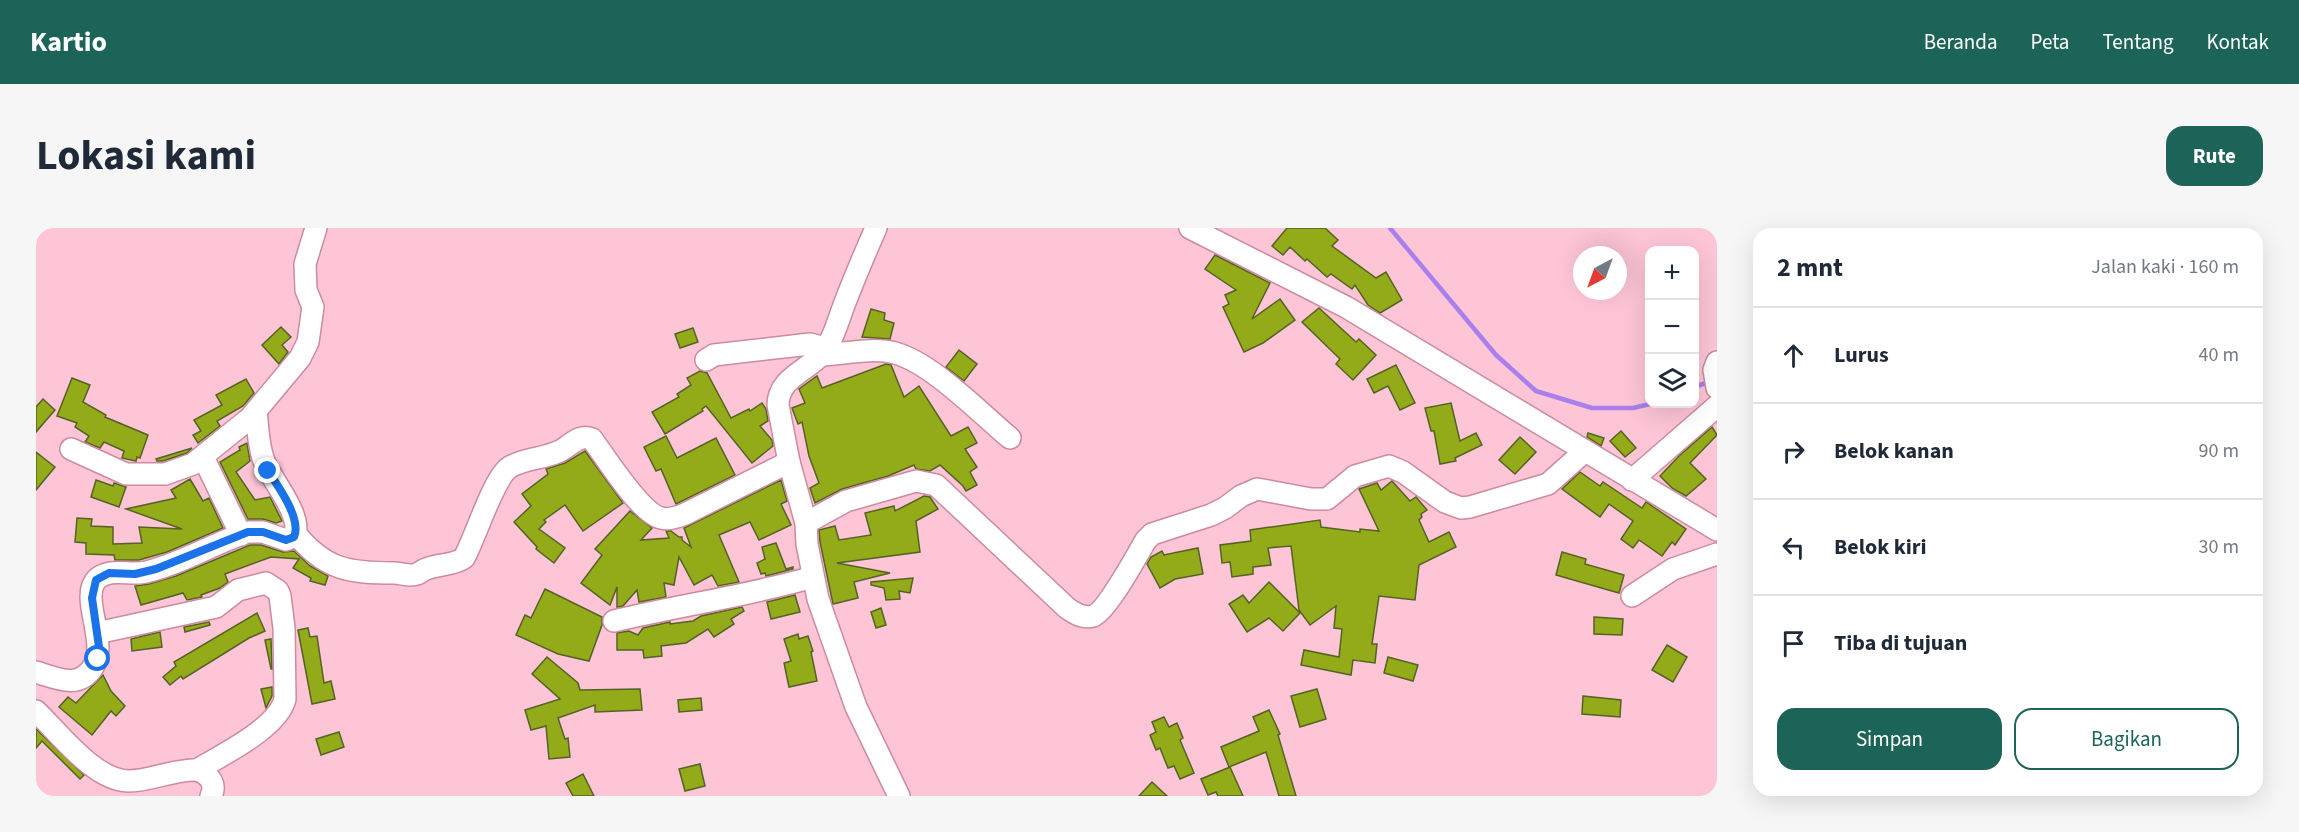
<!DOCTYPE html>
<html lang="id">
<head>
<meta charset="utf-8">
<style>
	body { margin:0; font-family:"Source Sans 3",sans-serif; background:#f6f6f7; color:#1f2937 }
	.controls { position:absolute; right:18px; top:18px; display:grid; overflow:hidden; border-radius:12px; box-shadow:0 6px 24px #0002 }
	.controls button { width:54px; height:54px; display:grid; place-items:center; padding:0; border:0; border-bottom:2px solid #e0e1e3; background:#fff; color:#1f2937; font:30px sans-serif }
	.compass { position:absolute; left:1537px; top:18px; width:54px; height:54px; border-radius:50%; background:#fff; box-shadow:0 6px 24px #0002; rotate:221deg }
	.stop { position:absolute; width:18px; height:18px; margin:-14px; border:4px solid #1a73e8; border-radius:50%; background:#fff }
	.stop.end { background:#1a73e8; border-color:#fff; box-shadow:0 2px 6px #0008 }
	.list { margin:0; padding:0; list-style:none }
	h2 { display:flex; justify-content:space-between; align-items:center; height:78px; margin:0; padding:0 24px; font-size:26px }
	h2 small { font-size:20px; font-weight:400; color:#747a83 }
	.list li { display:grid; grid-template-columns:39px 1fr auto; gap:18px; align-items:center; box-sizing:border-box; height:96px; padding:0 24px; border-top:2px solid #e0e1e3 }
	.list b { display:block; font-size:22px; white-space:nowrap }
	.list em { font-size:20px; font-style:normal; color:#747a83 }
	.actions { display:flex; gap:12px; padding:18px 24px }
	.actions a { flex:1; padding:14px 0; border:2px solid #1c6458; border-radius:18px; text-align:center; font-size:21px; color:#1c6458 }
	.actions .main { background:#1c6458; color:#fff }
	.icon { flex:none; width:33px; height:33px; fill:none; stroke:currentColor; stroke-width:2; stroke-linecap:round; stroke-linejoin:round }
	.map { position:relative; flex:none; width:1681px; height:568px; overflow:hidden; border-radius:18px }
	header { display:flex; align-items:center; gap:36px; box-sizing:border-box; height:84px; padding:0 30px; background:#1c6458; color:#fff }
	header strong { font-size:28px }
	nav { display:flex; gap:33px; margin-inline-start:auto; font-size:21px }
	.intro { display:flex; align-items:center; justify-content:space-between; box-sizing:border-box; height:144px; padding:0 36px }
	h1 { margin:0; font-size:42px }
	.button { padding:15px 27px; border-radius:18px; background:#1c6458; color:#fff; font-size:21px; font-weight:700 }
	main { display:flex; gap:36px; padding:0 36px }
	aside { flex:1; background:#fff; border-radius:18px; box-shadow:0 6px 24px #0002 }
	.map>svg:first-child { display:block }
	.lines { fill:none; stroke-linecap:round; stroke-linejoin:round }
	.stream { stroke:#a87fec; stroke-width:4.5 }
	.building { fill:#93ab18; stroke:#556126; stroke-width:1.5 }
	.minor-casing { stroke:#cc8b9f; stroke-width:24 }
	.minor { stroke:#fff; stroke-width:21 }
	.route { stroke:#1a73e8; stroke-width:8 }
</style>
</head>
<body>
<header>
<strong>Kartio</strong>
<nav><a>Beranda</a><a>Peta</a><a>Tentang</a><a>Kontak</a></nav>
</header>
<div class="intro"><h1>Lokasi kami</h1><a class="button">Rute</a></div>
<main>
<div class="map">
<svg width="1681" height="568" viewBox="0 0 1681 568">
	<rect width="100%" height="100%" fill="#fdc5d6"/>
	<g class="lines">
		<!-- stream -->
		<g class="stream">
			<path d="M1354 0 1460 127 1500 163 1556 180H1597L1614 176"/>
			<path d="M1658 159 1673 154"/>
		</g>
	</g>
	<!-- building -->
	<g class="building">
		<path d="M1251 0H1289L1302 12 1296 18 1340 50 1350 44 1366 72 1344 85 1332 77 1319 57 1316 61 1295 46 1291 49 1271 31 1269 33 1254 19 1247 27 1236 18Z"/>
		<path d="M1179 27 1234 55 1216 91 1244 71 1259 92 1227 115 1208 124 1187 79 1193 76 1189 67 1200 62 1169 41Z"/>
		<path d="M1283 80 1320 114 1323 111 1340 127 1317 152 1300 136 1304 131 1266 94Z"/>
		<path d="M835 81 849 85 848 92 858 95 854 111 826 109Z"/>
		<path d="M245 99 255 109 246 117 252 124 243 136 226 117Z"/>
		<path d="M657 100 662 114 644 120 639 106Z"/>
		<path d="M923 122 941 136 928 153 910 139Z"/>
		<path d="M850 136 855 137 868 169 883 158 915 208 932 199 941 215 929 221 941 239 934 244 941 257 930 263 927 258 904 237 894 243 880 241 878 237 852 248 806 261 779 275 774 260 783 255 773 228 766 194 762 196 756 180 769 175 763 161 781 148 786 160Z"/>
		<path d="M1360 137 1379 175 1364 182 1352 158 1338 165 1331 151Z"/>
		<path d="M664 143 671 145 695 190 713 181 714 183 726 175 730 181 732 193 724 198 736 212 737 218 716 235 670 178 666 181 667 183 629 206 616 184 643 169 641 166 655 157 651 150Z"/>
		<path d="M36 150 54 157 47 174 70 187 69 189 112 207 104 230 101 229 100 233 86 230 88 223 68 214 64 220 49 214 53 208 39 199 41 195 21 188Z"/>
		<path d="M210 151 218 165 207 178 181 193 184 198 162 215 157 207 165 203 158 192 186 177 180 167Z"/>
		<path d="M7 171 19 182 0 204V179Z"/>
		<path d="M1415 175 1424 213 1440 205 1446 217 1419 230 1420 233 1404 236 1398 203H1395L1389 180Z"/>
		<path d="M1676 199 1681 207 1654 235 1670 251 1650 268 1636 260 1624 248 1643 228Z"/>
		<path d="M1585 203 1600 220 1589 229 1574 213Z"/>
		<path d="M1552 205 1568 210 1565 218 1551 209Z"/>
		<path d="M630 208 641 230 680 210 699 247 640 276 625 241 620 243 608 219Z"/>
		<path d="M1484 209 1500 224 1479 246 1463 232Z"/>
		<path d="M211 215 214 233 200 244 219 272 234 269 246 293 240 295 227 291H212L184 234 204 222 203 219Z"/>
		<path d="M156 220 151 225 127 233H121L120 231Z"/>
		<path d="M549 223 587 275 547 303 529 277 508 292 510 294 503 301 529 320 518 335 500 321 501 319 478 294 495 278 486 266 512 246 510 241 529 235Z"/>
		<path d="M0 224 19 239 0 262Z"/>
		<path d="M1544 244 1564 258 1567 254 1606 280 1610 274 1650 301 1639 317 1636 314 1626 328 1603 312 1597 320 1585 311 1597 293 1573 276 1564 289 1526 261Z"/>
		<path d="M154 251 167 273 173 270 187 300 131 324 103 332H79L78 327 50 326V315L39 314 41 290 56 291 55 298 77 299V316L106 315 103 299 146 301 90 281 140 270 135 262Z"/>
		<path d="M60 252 77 258 78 255 90 259 83 279 55 269Z"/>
		<path d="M745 252 751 273 745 276 755 297 723 312 714 294 683 307 703 354 682 358 676 347 658 357 643 329 638 357 628 355 630 369 603 374 601 362 587 378 581 379V359L574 377 545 355 566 327 559 321 594 283 616 300 605 312 633 310 630 303H635L643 309H646V312L655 319 648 300Z"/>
		<path d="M1356 253 1374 273 1380 269 1391 282 1385 286 1386 289 1383 292 1393 314 1413 304 1420 319 1383 337 1379 372 1343 368 1336 416H1341L1339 435 1317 432 1315 447 1265 437 1268 422 1303 429 1306 401 1298 400 1300 378 1274 397 1263 382 1255 318 1232 320 1235 337 1217 339V346L1196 349 1194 334 1186 335 1184 317 1215 313 1214 302 1284 292 1285 299 1324 304V301L1343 303 1323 261 1341 255 1345 262Z"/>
		<path d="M888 268 894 269 902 281 880 293 884 324 801 335 854 345 818 354 822 370 797 376 784 314 783 302 799 298 803 312 835 307 829 285 858 278 859 283Z"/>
		<path d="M740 315 750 341 757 339V341L730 348 729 345 725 346 721 335 729 331 726 319Z"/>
		<path d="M214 317H225L247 324 258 323 274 338 292 348 289 357 274 353 275 350 257 340 263 331 235 329 189 346 192 354 184 360 165 367 166 369 151 372 147 365 105 377 99 358 113 356 140 348Z"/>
		<path d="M1162 320 1167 346 1139 351 1124 360 1111 336 1115 329 1126 323 1128 327Z"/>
		<path d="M1526 324 1550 331 1549 336 1588 347 1583 365 1520 347Z"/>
		<path d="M877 350 874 365 863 363 864 371 850 372 848 360 835 357V354Z"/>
		<path d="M1233 354 1264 385 1247 403 1233 390 1211 404 1193 376 1207 367 1213 375Z"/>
		<path d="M509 361 566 389V397L553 433 522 426 480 407 489 387 495 390Z"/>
		<path d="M759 367 764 384 735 391 731 374Z"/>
		<path d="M706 379 708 383 695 391 698 396 678 409 672 401 650 415 625 418 626 428 608 430 607 422H581V405L593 403 602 407 607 400 634 394V396L657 393 665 388Z"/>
		<path d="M845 380 850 397 840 400 835 384Z"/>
		<path d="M221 385 229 403 213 410 147 451 145 448 134 457 127 449 140 438 138 434Z"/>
		<path d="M1558 389 1587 391 1586 407 1558 406Z"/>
		<path d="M173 394 174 397 149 404 148 399Z"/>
		<path d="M272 400 274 409 281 408 288 455 295 453 299 471 276 476 262 402Z"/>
		<path d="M124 404 126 419 96 423 95 411Z"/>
		<path d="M762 406 763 411 772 408 777 423 775 424 781 453 753 459 748 435 755 433 748 411Z"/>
		<path d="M235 411 236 441H235L229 412Z"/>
		<path d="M1631 417 1651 429 1637 454 1616 442Z"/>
		<path d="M511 429 542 455 544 462 604 461 606 482 559 484V477L522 490 529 511 532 510 534 529 513 531 510 498 495 502 489 482 524 471 496 446Z"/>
		<path d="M1352 429 1382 437 1377 453 1348 445Z"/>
		<path d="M67 447 75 463 89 478 80 488 75 483 56 507 23 479 32 469 40 475Z"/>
		<path d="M236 459V468L230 480 225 461Z"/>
		<path d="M1281 461 1290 491 1264 499 1255 468Z"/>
		<path d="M1547 468 1585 472 1584 489 1546 486Z"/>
		<path d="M665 470 666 482 643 484 642 472Z"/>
		<path d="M1233 482 1244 506 1242 507 1260 568H1243L1230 524 1193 539 1185 519 1223 503 1217 489Z"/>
		<path d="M1128 489 1133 499 1141 495 1147 510 1144 512 1158 545 1144 551 1138 538 1132 540 1124 520 1120 522 1114 507 1120 504 1116 494Z"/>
		<path d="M0 501 48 547 44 551 6 513 0 520Z"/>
		<path d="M303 504 308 519 285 527 280 511Z"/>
		<path d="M664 536 669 558 649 563 643 541Z"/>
		<path d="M1194 539 1207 568H1182L1180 564 1172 567 1165 551Z"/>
		<path d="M547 546 558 568H537L530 555Z"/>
		<path d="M1116 554 1131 568H1103Z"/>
	</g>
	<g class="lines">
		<!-- minor casing -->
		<g class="minor-casing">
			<g id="minor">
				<path d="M840 0C829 25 818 51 808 77 802 93 797 113 785 127 770 143 742 151 742 177L753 234 770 295 771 316 782 371 820 479 863 568"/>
				<path d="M1154 0 1310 79 1681 302"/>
				<path d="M785 127C808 126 836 119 859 125 896 135 944 185 974 210"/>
				<path d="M670 132 678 127 774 116 789 120"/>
				<path d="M1681 134 1678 142 1681 160"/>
				<path d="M35 221 90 246H129L157 236 214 190 264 130 272 114 277 79 270 62 269 36 280 0"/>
				<path d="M167 229 205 307"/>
				<path d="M1596 252 1681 178"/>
				<path d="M770 295 810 273 880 253 900 257 1031 380C1038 385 1047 391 1057 388 1071 383 1101 327 1110 312L1116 306 1175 287 1189 280 1205 268 1221 261 1275 271H1291L1319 248 1353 238 1367 244 1409 274 1425 280 1434 279 1512 256 1549 223"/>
				<path d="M260 306C289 342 314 345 358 345 366 345 373 349 381 346 385 344 388 341 393 340 405 336 418 337 428 330 439 311 458 248 474 239 489 230 508 231 524 223 534 218 544 205 556 211 570 230 604 285 625 290 633 292 642 289 649 286L753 234"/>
				<path d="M1596 368 1637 341 1681 326"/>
				<path d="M578 393C644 377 712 368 777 349"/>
				<path d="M61 405 180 379 202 362 230 355 242 363 244 368 248 400 249 471C242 500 187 526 161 542"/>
				<path d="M0 444C20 450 43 462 57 439 73 414 43 369 61 351 74 339 95 348 110 344 145 336 178 315 212 304H227L250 312 258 309C268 288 235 252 228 233 222 218 222 199 220 183"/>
				<path d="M0 483C23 505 58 552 92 553 115 553 138 541 161 542 173 546 181 556 175 568"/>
			</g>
		</g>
		<!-- minor -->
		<use href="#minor" class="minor"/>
	</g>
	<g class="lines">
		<!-- route -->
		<path class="route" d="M62 431 63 419 56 370 60 352 73 345 99 346 120 341 212 304H227L250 312 258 309C266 291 242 258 232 243"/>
	</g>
</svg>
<div class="controls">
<button>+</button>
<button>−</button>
<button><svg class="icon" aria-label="layers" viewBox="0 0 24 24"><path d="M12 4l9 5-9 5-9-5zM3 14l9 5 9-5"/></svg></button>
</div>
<svg class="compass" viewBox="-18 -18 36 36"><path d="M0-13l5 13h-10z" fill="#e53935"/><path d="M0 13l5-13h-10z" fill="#747a83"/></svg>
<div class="stop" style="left:62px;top:431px"></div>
<div class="stop end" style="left:232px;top:243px"></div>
</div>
<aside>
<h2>2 mnt<small>Jalan kaki · 160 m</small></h2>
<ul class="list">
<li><svg class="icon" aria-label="ahead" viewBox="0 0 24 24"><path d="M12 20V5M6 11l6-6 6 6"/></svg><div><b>Lurus</b></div><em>40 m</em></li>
<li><svg class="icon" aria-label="right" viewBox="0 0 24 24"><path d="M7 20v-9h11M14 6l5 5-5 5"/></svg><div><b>Belok kanan</b></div><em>90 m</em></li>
<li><svg class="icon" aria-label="left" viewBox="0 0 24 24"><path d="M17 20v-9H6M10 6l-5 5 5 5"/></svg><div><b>Belok kiri</b></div><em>30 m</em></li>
<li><svg class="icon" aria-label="arrive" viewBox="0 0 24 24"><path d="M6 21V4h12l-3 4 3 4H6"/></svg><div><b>Tiba di tujuan</b></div></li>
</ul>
<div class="actions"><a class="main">Simpan</a><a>Bagikan</a></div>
</aside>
</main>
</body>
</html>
